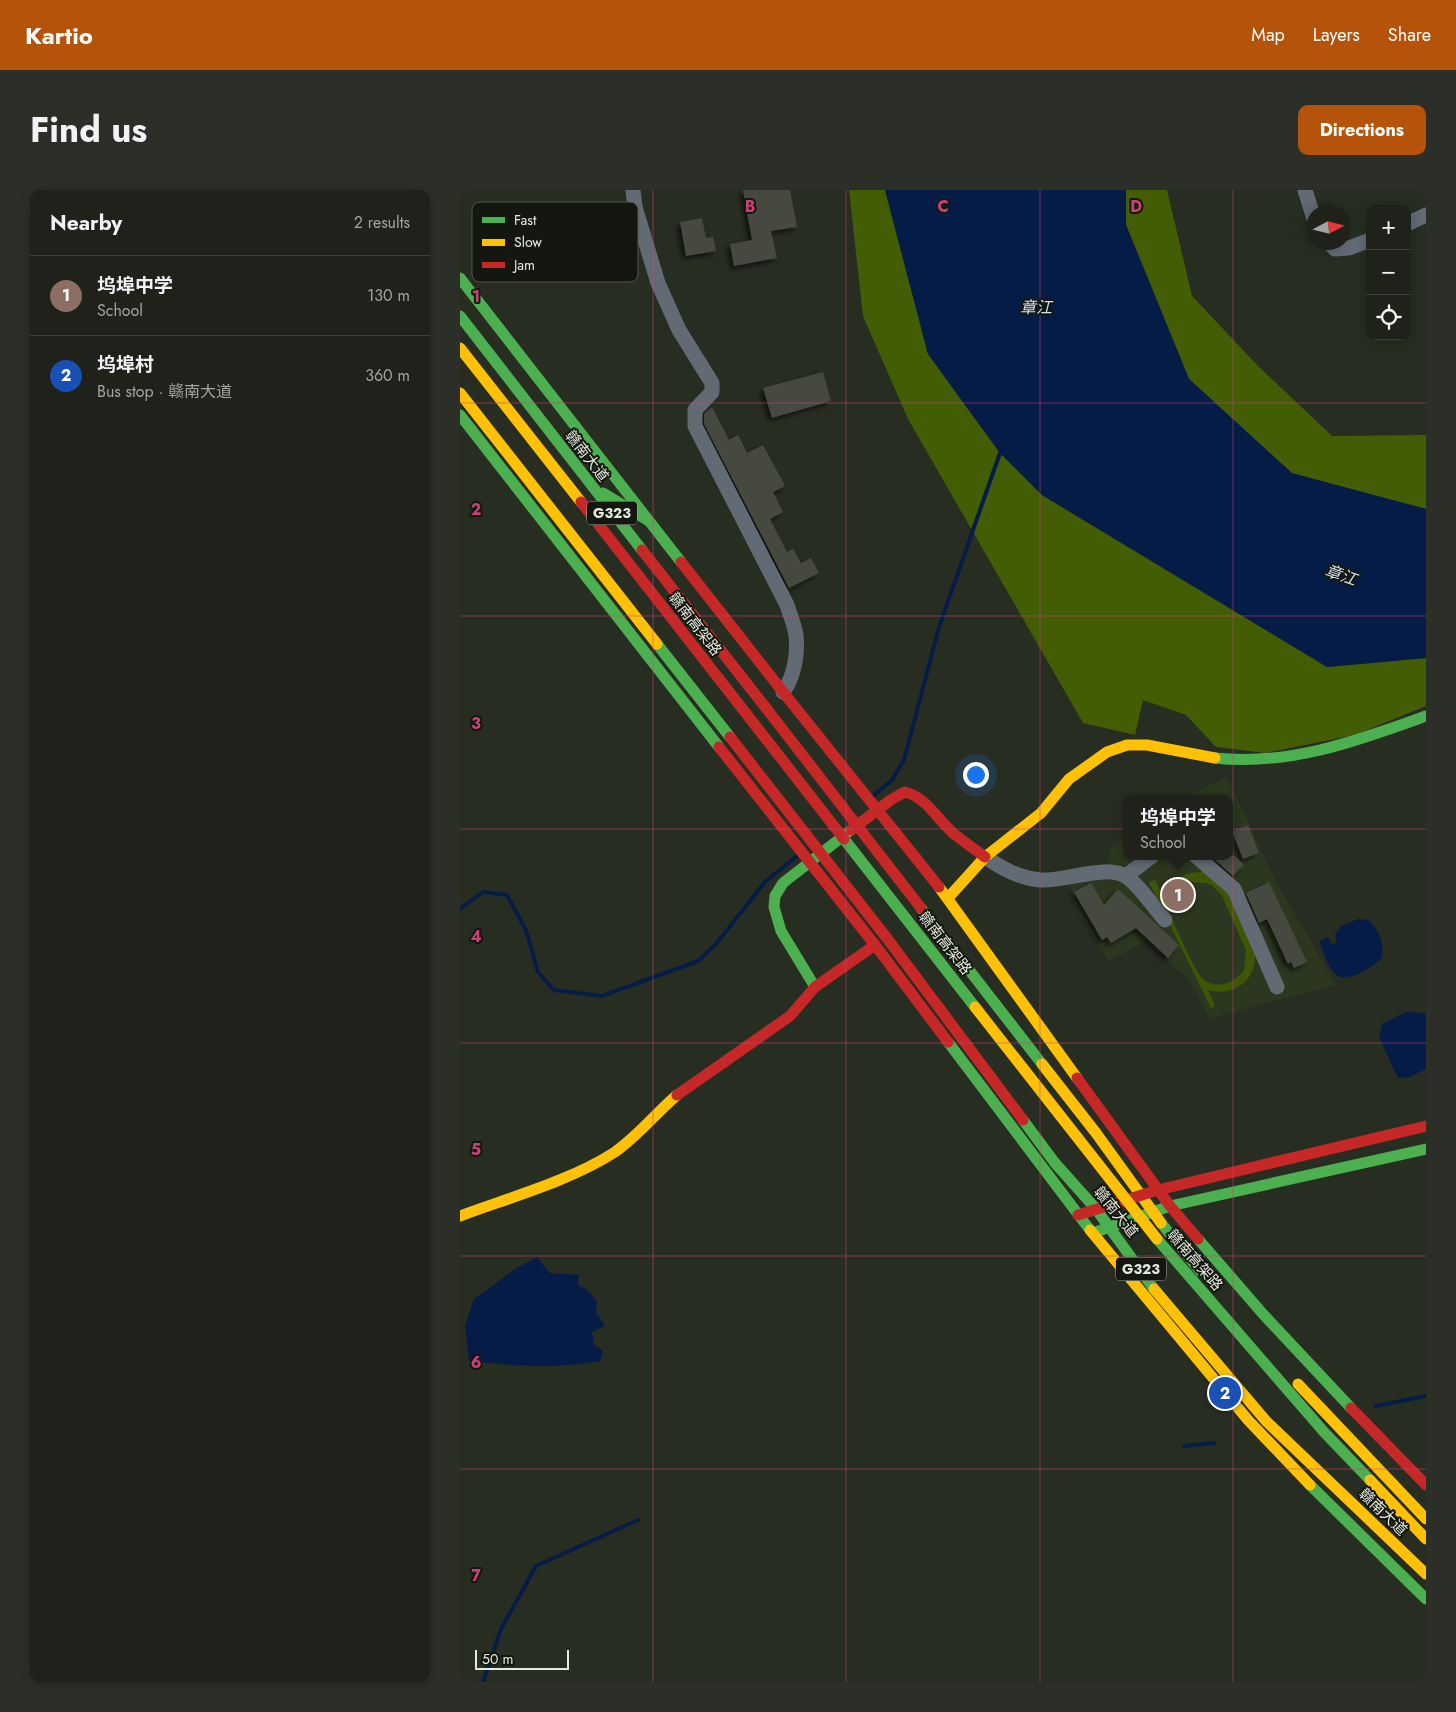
<!DOCTYPE html>
<html lang="en">
<head>
<meta charset="utf-8">
<style>
	body { margin:0; font-family:Jost,"Noto Sans SC",sans-serif; background:#2b2f27; color:#f1f3f6 }
	.controls { position:absolute; right:15px; top:15px; display:grid; overflow:hidden; border-radius:10px; box-shadow:0 2px 12px #0003 }
	.controls button { width:45px; height:45px; display:grid; place-items:center; padding:0; border:0; border-bottom:1px solid #3c3f39; background:#1e221a; color:#f1f3f6; font:25px sans-serif }
	.compass { position:absolute; left:846px; top:15px; width:45px; height:45px; border-radius:50%; background:#1e221a; box-shadow:0 2px 12px #0003; rotate:83deg }
	.scale { position:absolute; left:15px; bottom:12px; width:94px; box-sizing:border-box; padding-left:5px; border:2px solid #e5eade; border-top:0; font-size:14px; line-height:18px; white-space:nowrap; color:#e5eade; -webkit-text-stroke:4px #14170f; paint-order:stroke }
	.you { position:absolute; left:515px; top:584px; width:18px; height:18px; margin:-12px; border:4px solid #fff; border-radius:50%; background:#1a73e8; box-shadow:0 0 0 8px #1a73e833 }
	.badge { display:grid; place-items:center; width:32px; height:32px; border-radius:50%; background:#b45309; color:#fff; font-size:16px; font-weight:700 }
	.pin { position:absolute; translate:-50% -50%; border:2px solid #fff; box-shadow:0 1px 5px #0006 }
	.popup { position:absolute; left:663px; top:605px; width:110px; height:65px; box-sizing:border-box; display:grid; place-content:center; border-radius:10px; background:#1e221a; filter:drop-shadow(0 1px 4px #0005); font-size:16px; white-space:nowrap; color:#a1a4a2 }
	.popup b { font-size:19px; color:#f1f3f6 }
	.popup::after { content:''; position:absolute; left:50%; top:100%; margin-left:-10px; border:10px solid transparent; border-top-color:#1e221a }
	.list { margin:0; padding:0; list-style:none }
	h2 { display:flex; justify-content:space-between; align-items:center; height:65px; margin:0; padding:0 20px; font-size:21px }
	h2 small { font-size:16px; font-weight:400; color:#a1a4a2 }
	.list li { display:grid; grid-template-columns:32px 1fr auto; gap:15px; align-items:center; box-sizing:border-box; height:80px; padding:0 20px; border-top:1px solid #3c3f39 }
	.list b { display:block; font-size:19px; white-space:nowrap }
	.list p { margin:0; font-size:16px; white-space:nowrap; color:#a1a4a2 }
	.list em { font-size:16px; font-style:normal; color:#a1a4a2 }
	.icon { flex:none; width:28px; height:28px; fill:none; stroke:currentColor; stroke-width:2; stroke-linecap:round; stroke-linejoin:round }
	.map { position:relative; flex:none; width:966px; height:1492px; overflow:hidden; border-radius:10px }
	header { display:flex; align-items:center; gap:30px; box-sizing:border-box; height:70px; padding:0 25px; background:#b45309; color:#fff }
	header strong { font-size:24px }
	nav { display:flex; gap:28px; margin-inline-start:auto; font-size:18px }
	.intro { display:flex; align-items:center; justify-content:space-between; box-sizing:border-box; height:120px; padding:0 30px }
	h1 { margin:0; font-size:35px }
	.button { padding:12px 22px; border-radius:10px; background:#b45309; color:#fff; font-size:18px; font-weight:700 }
	main { display:flex; gap:30px; padding:0 30px }
	aside { flex:1; background:#1e221a; border-radius:10px; box-shadow:0 2px 12px #0003 }
	.map>svg:first-child { display:block }
	.built { fill:#2c371f }
	.green { fill:#3e5707; fill-rule:evenodd }
	.forest { fill:#435d05 }
	.water { fill:#051c47 }
	.lines { fill:none; stroke-linecap:round; stroke-linejoin:round }
	.stream { stroke:#051c47; stroke-width:4 }
	.building { fill:#454940; filter:url(#shadow) }
	.street { stroke:#626a74; stroke-width:15 }
	.fast { stroke:#4caf50; stroke-width:11 }
	.slow { stroke:#ffc107; stroke-width:11 }
	.jam { stroke:#c62828; stroke-width:11 }
	.fast-bridge { stroke:#4caf50; stroke-width:11 }
	.slow-bridge { stroke:#ffc107; stroke-width:11 }
	.jam-bridge { stroke:#c62828; stroke-width:11 }
	.grid { fill:none; stroke:#c94275; stroke-width:1; stroke-opacity:0.55 }
	.labels { text-anchor:middle; dominant-baseline:central; stroke-width:4; stroke-linejoin:round; paint-order:stroke }
	.shield { fill:#14170f; stroke:#a6aba0; stroke-width:1 }
	.shield-label { font-size:14px; font-weight:bold; fill:#e5eade }
	.street-label { font-size:15px; fill:#e5eade; stroke:#14170f }
	.water-label { font-size:16px; font-style:italic; fill:#d3dff3; stroke:#14170f }
	.key { fill:#14170f; stroke:#53564d; stroke-width:1 }
	.key-label { font-size:14px; fill:#e5eade }
	.grid-label { font-size:16px; text-anchor:middle; font-weight:bold; fill:#c94275; stroke:#14170f; stroke-width:4; stroke-linejoin:round; paint-order:stroke }
</style>
</head>
<body>
<header>
<strong>Kartio</strong>
<nav><a>Map</a><a>Layers</a><a>Share</a></nav>
</header>
<div class="intro"><h1>Find us</h1><a class="button">Directions</a></div>
<main>
<aside>
<h2>Nearby<small>2 results</small></h2>
<ul class="list">
<li><span class="badge" style="background:#8d6e63">1</span><div><b>坞埠中学</b><p>School</p></div><em>130 m</em></li>
<li><span class="badge" style="background:#1a4fb4">2</span><div><b>坞埠村</b><p>Bus stop · 赣南大道</p></div><em>360 m</em></li>
</ul>
</aside>
<div class="map">
<svg width="966" height="1492" viewBox="0 0 966 1492">
	<defs>
		<filter id="shadow"><feDropShadow dx="-3.5" dy="3.5" stdDeviation="2.5" flood-color="#0009"/></filter>
	</defs>
	<rect width="100%" height="100%" fill="#282d22"/>
	<!-- built -->
	<path class="built" d="M767 587 814 688 876 795 750 828 728 789 686 751 649 771 614 716 611 694 644 686 652 658 667 647V666H769V609H719Z"/>
	<!-- green -->
	<path class="green" d="M743 682 763 691 795 762C797 790 775 807 748 800L755 816 751 818 689 692 695 690 703 706C713 690 724 681 743 682ZM731 692 745 693 752 695 762 706 786 760 784 780C775 792 757 801 743 789 734 781 716 737 709 723 709 708 717 697 731 692Z"/>
	<!-- forest -->
	<g class="forest">
		<path d="M389 0H425L468 164 540 263 582 305 867 477 966 468V516L895 545 805 563 756 557 726 525 683 510 675 545 623 533 448 229 403 126Z"/>
		<path d="M666 0H707L732 106 798 176 872 246 966 245V319L832 284 729 189 666 35Z"/>
	</g>
	<!-- water -->
	<g class="water">
		<path d="M425 0H666V35L729 189 832 283 966 319V468L867 477 582 305 540 263 468 164Z"/>
		<path d="M898 729 909 730C920 743 924 751 922 768 912 776 889 795 875 784 868 778 863 761 859 752L868 747 871 754 877 753 875 745 881 736Z"/>
		<path d="M946 822 966 823V879L950 887 938 888 919 848 922 834Z"/>
		<path d="M77 1067 90 1083 119 1085 118 1095 125 1098 137 1111 136 1122 145 1136 132 1142 134 1154 143 1161 140 1171C96 1179 53 1176 9 1171L5 1136 14 1109 55 1079Z"/>
	</g>
	<g class="lines">
		<!-- stream -->
		<g class="stream">
			<path d="M413 606 432 590 444 570 479 437 540 263 544 260"/>
			<path d="M0 719 23 702 47 705 66 740 78 782 94 800 142 806 238 771 256 754 305 692 337 666"/>
			<path d="M916 1216 966 1206"/>
			<path d="M724 1256 754 1253"/>
			<path d="M23 1492 41 1439 76 1376 178 1330"/>
		</g>
	</g>
	<!-- building -->
	<g class="building">
		<path d="M283 0H330L337 37 311 41 317 68 274 76 270 54 292 50Z"/>
		<path d="M242 28 246 48 253 47 256 61 226 66 220 32Z"/>
		<path d="M363 182 371 211 312 228 303 198Z"/>
		<path d="M252 217 269 250 278 245 287 263 303 255 325 296 313 302 323 322 310 329 327 362 333 359 341 373 351 368 359 383 329 398 244 234V224Z"/>
		<path d="M788 635 799 663 783 669 772 641Z"/>
		<path d="M751 666H775L784 675 773 686Z"/>
		<path d="M809 692 847 772 834 778 831 772 828 774 807 729 799 733 786 703Z"/>
		<path d="M631 693 644 715 658 699 719 755 708 768 676 738 651 753 647 747 642 750 614 702Z"/>
	</g>
	<g class="lines">
		<!-- street -->
		<g class="street">
			<path d="M173 0 175 17 198 93 219 140 252 193V202L235 220V236L327 415C330 425 335 436 336 446 338 464 334 488 323 502"/>
			<path d="M845 0 854 29"/>
			<path d="M947 34 966 25"/>
			<path d="M869 52 875 59 889 58 910 50"/>
			<path d="M736 666 774 699 817 797"/>
			<path d="M525 667C543 679 559 688 580 690 605 692 647 673 667 687 680 696 694 718 705 730"/>
			<path d="M666 686 692 666"/>
		</g>
		<!-- fast -->
		<g class="fast">
			<path d="M0 88 221 372"/>
			<path d="M0 126 182 360"/>
			<path d="M0 225 259 557"/>
			<path d="M143 303 189 331"/>
			<path d="M197 454 270 547"/>
			<path d="M755 568C830 576 897 551 966 526"/>
			<path d="M461 718 582 874"/>
			<path d="M355 797 321 741 314 717 315 706 323 693 391 640"/>
			<path d="M488 852 630 1040"/>
			<path d="M563 930 595 973 636 1019 694 1099"/>
			<path d="M701 1033 741 1082"/>
			<path d="M633 1043 710 1016 966 959"/>
			<path d="M738 1049 803 1124 891 1218"/>
			<path d="M850 1295 966 1409"/>
		</g>
		<!-- slow -->
		<g class="slow">
			<path d="M0 203 197 454"/>
			<path d="M479 697 617 888"/>
			<path d="M488 708 525 667 581 623 609 589 647 562 667 555H687L755 568"/>
			<path d="M582 874 636 943 701 1033"/>
			<path d="M0 1026C51 1007 110 991 155 962 178 946 196 923 217 905"/>
			<path d="M630 1040 788 1230 850 1295"/>
			<path d="M694 1099 806 1231 966 1384"/>
			<path d="M838 1194 966 1329"/>
		</g>
		<!-- jam -->
		<g class="jam">
			<path d="M182 360 306 518"/>
			<path d="M221 372 323 502"/>
			<path d="M391 640 432 609 445 602C466 607 477 629 493 643 503 651 514 659 525 667"/>
			<path d="M426 747 563 930"/>
			<path d="M617 888 710 1016 738 1049"/>
			<path d="M217 905 330 826 355 797 415 755 488 852"/>
			<path d="M618 1025 698 1000 966 936"/>
			<path d="M891 1218 966 1295"/>
		</g>
		<!-- fast-bridge -->
		<g class="fast-bridge">
			<path d="M384 649 515 817"/>
			<path d="M697 1049 864 1242 910 1290"/>
		</g>
		<!-- slow-bridge -->
		<g class="slow-bridge">
			<path d="M0 158 121 312"/>
			<path d="M515 817 697 1049"/>
			<path d="M910 1290 966 1349"/>
		</g>
		<!-- jam-bridge -->
		<g class="jam-bridge">
			<path d="M121 312 384 649"/>
			<path d="M323 502 479 697"/>
			<path d="M306 518 461 718"/>
			<path d="M270 547 426 747"/>
			<path d="M259 557 415 755"/>
		</g>
	</g>
	<!-- grid -->
	<path class="grid" d="M193 0V1492M386 0V1492M580 0V1492M773 0V1492M0 213H966M0 426H966M0 639H966M0 853H966M0 1066H966M0 1279H966"/>
	<g class="labels">
		<!-- shield labels -->
		<g class="shield">
			<rect x="127" y="311.5" width="50" height="23" rx="4"/>
			<rect x="656" y="1067.5" width="50" height="23" rx="4"/>
		</g>
		<g class="shield-label">
			<text x="152" y="323">G323</text>
			<text x="681" y="1079">G323</text>
		</g>
		<!-- street labels -->
		<g class="street-label">
			<text transform="translate(127 266) rotate(52)">赣南大道</text>
			<text transform="translate(235 434) rotate(52)">赣南高架路</text>
			<text transform="translate(485 753) rotate(52)">赣南高架路</text>
			<text transform="translate(656 1022) rotate(51)">赣南大道</text>
			<text transform="translate(735 1070) rotate(49)">赣南高架路</text>
			<text transform="translate(923 1322) rotate(44)">赣南大道</text>
		</g>
		<!-- water labels -->
		<g class="water-label">
			<text x="576" y="117">章江</text>
			<text transform="translate(881 385) rotate(19)">章江</text>
		</g>
	</g>
	<!-- legend -->
	<rect x="12" y="12" width="166" height="80" rx="8" class="key"/>
	<rect x="22" y="27" width="23" height="6" fill="#4caf50"/>
	<rect x="22" y="49" width="23" height="7" fill="#ffc107"/>
	<rect x="22" y="72" width="23" height="6" fill="#c62828"/>
	<g class="key-label">
		<text x="54" y="35">Fast</text>
		<text x="54" y="57">Slow</text>
		<text x="54" y="80">Jam</text>
	</g>
	<g class="grid-label">
		<text x="290" y="22">B</text>
		<text x="483" y="22">C</text>
		<text x="676" y="22">D</text>
		<text x="16" y="112">1</text>
		<text x="16" y="325">2</text>
		<text x="16" y="539">3</text>
		<text x="16" y="752">4</text>
		<text x="16" y="965">5</text>
		<text x="16" y="1178">6</text>
		<text x="16" y="1391">7</text>
	</g>
</svg>
<div class="controls">
<button>+</button>
<button>−</button>
<button><svg class="icon" aria-label="locate" viewBox="0 0 24 24"><circle cx="12" cy="12" r="6"/><path d="M12 2v4M12 18v4M2 12h4M18 12h4"/></svg></button>
</div>
<svg class="compass" viewBox="-18 -18 36 36"><path d="M0-13l5 13h-10z" fill="#e53935"/><path d="M0 13l5-13h-10z" fill="#a1a4a2"/></svg>
<div class="scale">50 m</div>
<div class="you"></div>
<div class="pin badge" style="left:718px;top:705px;background:#8d6e63">1</div>
<div class="popup"><b>坞埠中学</b>School</div>
<div class="pin badge" style="left:765px;top:1203px;background:#1a4fb4">2</div>
</div>
</main>
</body>
</html>
